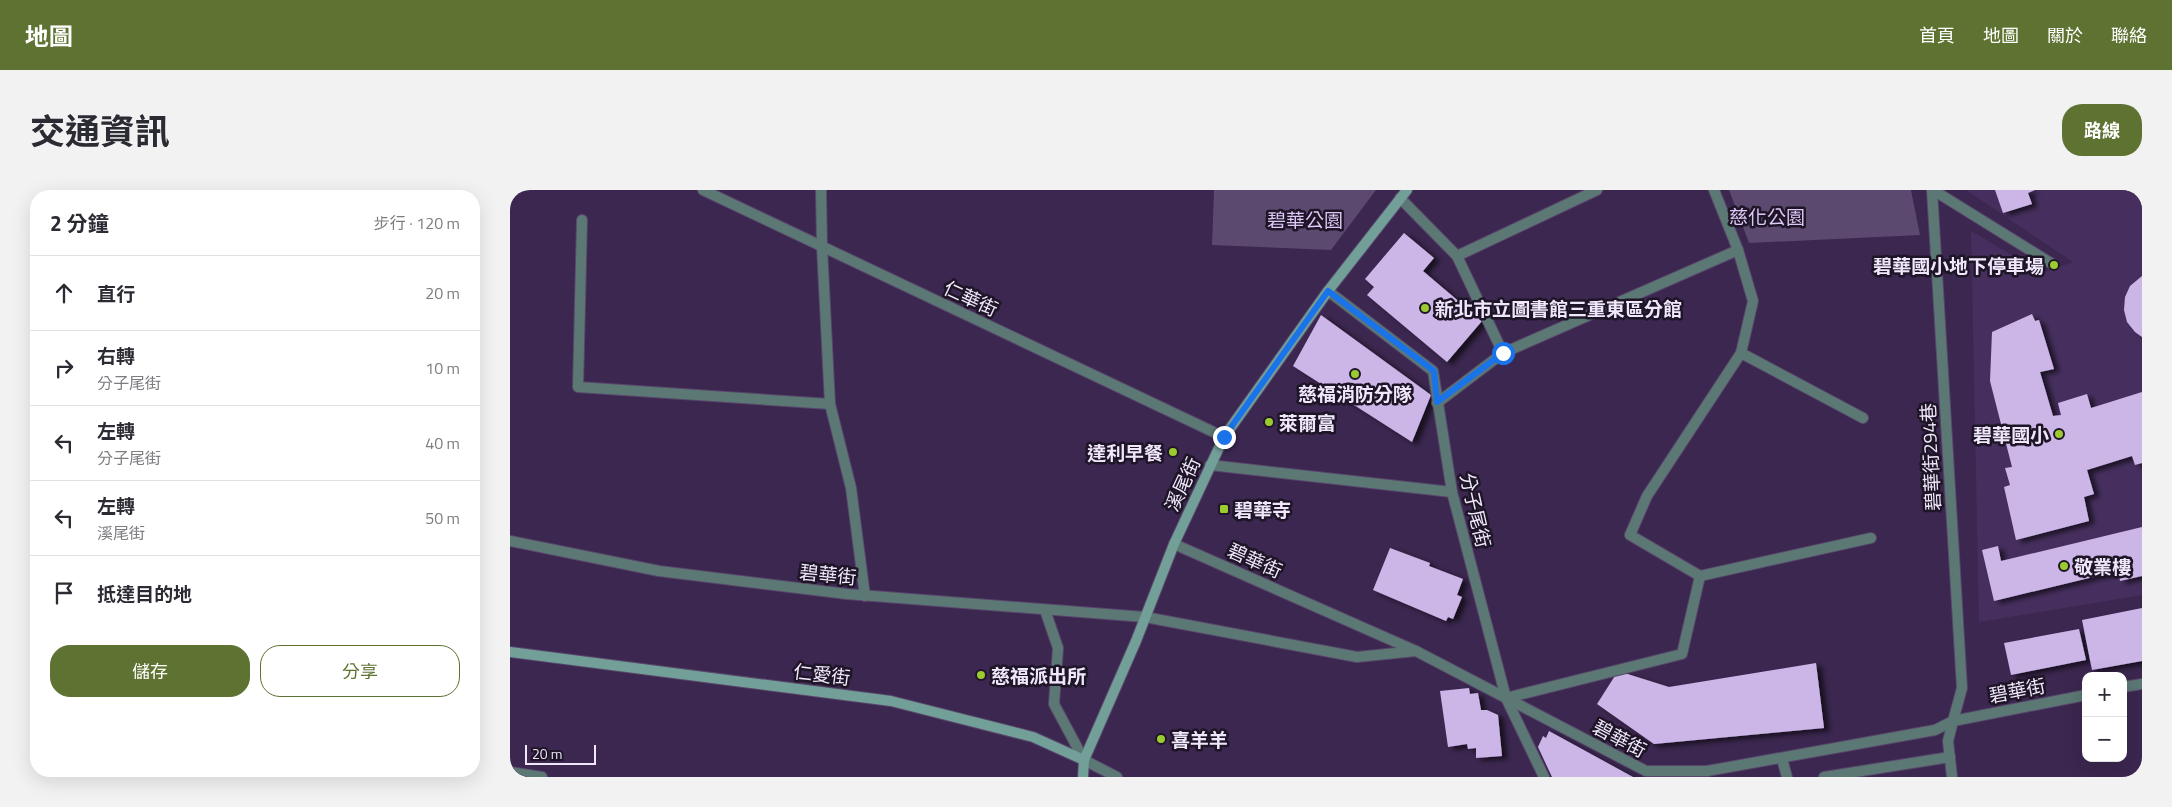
<!DOCTYPE html>
<html lang="zh-TW">
<head>
<meta charset="utf-8">
<style>
	body { margin:0; font-family:"Titillium Web","Noto Sans TC",sans-serif; background:#f2f2f3; color:#2b2b33 }
	.controls { position:absolute; right:15px; bottom:15px; display:grid; overflow:hidden; border-radius:10px; box-shadow:0 5px 20px #0002 }
	.controls button { width:45px; height:45px; display:grid; place-items:center; padding:0; border:0; border-bottom:1px solid #e1e1e2; background:#fff; color:#2b2b33; font:25px sans-serif }
	.scale { position:absolute; left:15px; bottom:12px; width:71px; box-sizing:border-box; padding-left:5px; border:2px solid #f0e7fc; border-top:0; font-size:14px; line-height:18px; white-space:nowrap; color:#f0e7fc; -webkit-text-stroke:4px #1e1527; paint-order:stroke }
	.stop { position:absolute; width:15px; height:15px; margin:-11px; border:4px solid #1a73e8; border-radius:50%; background:#fff }
	.stop.end { background:#1a73e8; border-color:#fff; box-shadow:0 1px 5px #0008 }
	.list { margin:0; padding:0; list-style:none }
	h2 { display:flex; justify-content:space-between; align-items:center; height:65px; margin:0; padding:0 20px; font-size:21px }
	h2 small { font-size:16px; font-weight:400; color:#7c7c81 }
	.list li { display:grid; grid-template-columns:32px 1fr auto; gap:15px; align-items:center; box-sizing:border-box; height:75px; padding:0 20px; border-top:1px solid #e1e1e2 }
	.list b { display:block; font-size:19px; white-space:nowrap }
	.list p { margin:0; font-size:16px; white-space:nowrap; color:#7c7c81 }
	.list em { font-size:16px; font-style:normal; color:#7c7c81 }
	.actions { display:flex; gap:10px; padding:15px 20px }
	.actions a { flex:1; padding:11px 0; border:1px solid #5e7332; border-radius:20px; text-align:center; font-size:18px; color:#5e7332 }
	.actions .main { background:#5e7332; color:#fff }
	.icon { flex:none; width:28px; height:28px; fill:none; stroke:currentColor; stroke-width:2; stroke-linecap:round; stroke-linejoin:round }
	.map { position:relative; flex:none; width:1632px; height:587px; overflow:hidden; border-radius:20px }
	header { display:flex; align-items:center; gap:30px; box-sizing:border-box; height:70px; padding:0 25px; background:#5e7332; color:#fff }
	header strong { font-size:24px }
	nav { display:flex; gap:28px; margin-inline-start:auto; font-size:18px }
	.intro { display:flex; align-items:center; justify-content:space-between; box-sizing:border-box; height:120px; padding:0 30px }
	h1 { margin:0; font-size:35px }
	.button { padding:12px 22px; border-radius:20px; background:#5e7332; color:#fff; font-size:18px; font-weight:700 }
	main { display:flex; gap:30px; padding:0 30px }
	aside { flex:1; background:#fff; border-radius:20px; box-shadow:0 5px 20px #0002 }
	.map>svg:first-child { display:block }
	.built { fill:#462f5e }
	.green { fill:#5b4970 }
	.building { fill:#ccb6e8; filter:url(#shadow) }
	.lines { fill:none; stroke-linecap:round; stroke-linejoin:round }
	.lane-casing { stroke:#58466b; stroke-width:12 }
	.street-casing { stroke:#58466b; stroke-width:12 }
	.secondary-casing { stroke:#58466b; stroke-width:12 }
	.lane { stroke:#5c7874; stroke-width:10 }
	.street { stroke:#5c7874; stroke-width:10 }
	.secondary { stroke:#729f98; stroke-width:10 }
	.route { stroke:#1a73e8; stroke-width:6 }
	.poi-dot { fill:#9cca31; stroke:#1e1527; stroke-width:2 }
	.labels { text-anchor:middle; dominant-baseline:central; stroke-width:5; stroke-linejoin:round; paint-order:stroke }
	.park-label { font-size:19px; fill:#ddc8f7; stroke:#1e1527 }
	.poi-label { font-size:19px; font-weight:bold; fill:#f0e7fc; stroke:#1e1527; text-anchor:start }
	.street-label { font-size:19px; fill:#f0e7fc; stroke:#1e1527 }
</style>
</head>
<body>
<header>
<strong>地圖</strong>
<nav><a>首頁</a><a>地圖</a><a>關於</a><a>聯絡</a></nav>
</header>
<div class="intro"><h1>交通資訊</h1><a class="button">路線</a></div>
<main>
<aside>
<h2>2 分鐘<small>步行 · 120 m</small></h2>
<ul class="list">
<li><svg class="icon" aria-label="ahead" viewBox="0 0 24 24"><path d="M12 20V5M6 11l6-6 6 6"/></svg><div><b>直行</b></div><em>20 m</em></li>
<li><svg class="icon" aria-label="right" viewBox="0 0 24 24"><path d="M7 20v-9h11M14 6l5 5-5 5"/></svg><div><b>右轉</b><p>分子尾街</p></div><em>10 m</em></li>
<li><svg class="icon" aria-label="left" viewBox="0 0 24 24"><path d="M17 20v-9H6M10 6l-5 5 5 5"/></svg><div><b>左轉</b><p>分子尾街</p></div><em>40 m</em></li>
<li><svg class="icon" aria-label="left" viewBox="0 0 24 24"><path d="M17 20v-9H6M10 6l-5 5 5 5"/></svg><div><b>左轉</b><p>溪尾街</p></div><em>50 m</em></li>
<li><svg class="icon" aria-label="arrive" viewBox="0 0 24 24"><path d="M6 21V4h12l-3 4 3 4H6"/></svg><div><b>抵達目的地</b></div></li>
</ul>
<div class="actions"><a class="main">儲存</a><a>分享</a></div>
</aside>
<div class="map">
<svg width="1632" height="587" viewBox="0 0 1632 587">
	<defs>
		<filter id="shadow"><feDropShadow dx="5.5" dy="3" stdDeviation="2.5" flood-color="#0009"/></filter>
	</defs>
	<rect width="100%" height="100%" fill="#3b274f"/>
	<!-- built -->
	<path class="built" d="M1456 0H1632V405L1469 432 1461 41 1532 83 1563 72Z"/>
	<!-- green -->
	<g class="green">
		<path d="M704 0H866L821 60 702 55Z"/>
		<path d="M1219 0H1401L1410 45 1239 53Z"/>
	</g>
	<!-- building -->
	<g class="building">
		<path d="M1485 0H1525L1518 3 1522 14 1493 23Z"/>
		<path d="M894 43 924 68 913 81 972 131 937 172 857 105 864 97 855 89Z"/>
		<path d="M1632 86V147L1625 142 1617 132 1614 120 1615 107 1620 96Z"/>
		<path d="M1522 124 1525 131 1529 130 1544 179 1530 182 1543 226 1551 225 1548 213 1577 204 1581 218 1632 202V273L1625 275 1622 266 1577 280 1584 304 1574 307 1579 331 1506 350 1494 297 1500 295 1495 278 1502 277 1480 191 1482 142Z"/>
		<path d="M811 125 921 205 902 252 783 176Z"/>
		<path d="M1632 337V386L1610 391 1608 381 1484 411 1472 360 1488 356 1491 371Z"/>
		<path d="M880 358 920 373 919 376 953 389 947 405 952 407 943 429 938 427 936 431 863 400Z"/>
		<path d="M1632 418V471L1582 480 1572 430Z"/>
		<path d="M1569 439 1576 470 1501 485 1494 453Z"/>
		<path d="M1306 473 1314 538 1144 554 1087 514 1108 481 1159 497Z"/>
		<path d="M959 498 960 504 968 503 971 520H977L988 525 992 566 966 568V558L958 559 957 554 938 557 930 501Z"/>
		<path d="M1039 541 1123 587H1042L1028 557 1033 546 1036 548Z"/>
	</g>
	<g class="lines">
		<!-- lane casing -->
		<g class="lane-casing">
			<g id="lane">
				<path d="M1423 0 1544 75"/>
				<path d="M890 8 947 66 993 163"/>
				<path d="M72 30 68 197 320 214"/>
				<path d="M312 57 320 214 341 298 355 406"/>
				<path d="M947 66 1087 0"/>
				<path d="M818 101 923 181 942 302 996 508 1034 587"/>
				<path d="M1231 163 1353 228"/>
				<path d="M927 213 993 163 1228 60"/>
				<path d="M700 275 942 302"/>
				<path d="M1190 386 1361 348"/>
				<path d="M535 420 548 458 544 514 574 570"/>
				<path d="M635 427 847 467 906 461"/>
				<path d="M996 508 1172 464 1190 386 1120 345 1137 306 1231 163 1243 111 1228 60 1204 0"/>
				<path d="M1272 569 1277 587"/>
				<path d="M0 582 32 587"/>
				<path d="M1314 587 1440 567"/>
				<path d="M1442 587 1438 551 1443 531"/>
			</g>
		</g>
		<!-- street casing -->
		<g class="street-casing">
			<g id="street">
				<path d="M193 0 714 247"/>
				<path d="M311 0 312 57"/>
				<path d="M1422 0 1452 498 1443 531"/>
				<path d="M0 351 149 381 337 404 635 427"/>
				<path d="M664 354 906 461 1136 581H1197L1425 540 1443 531 1576 505"/>
				<path d="M1613 497 1632 494"/>
				<path d="M574 570 607 587"/>
			</g>
		</g>
		<!-- secondary casing -->
		<g class="secondary-casing">
			<g id="secondary">
				<path d="M0 462 381 511 523 547 574 570"/>
				<path d="M573 587 574 570 626 451 664 354 714 247 818 101 897 0"/>
			</g>
		</g>
		<!-- lane -->
		<use href="#lane" class="lane"/>
		<!-- street -->
		<use href="#street" class="street"/>
		<!-- secondary -->
		<use href="#secondary" class="secondary"/>
	</g>
	<g class="lines">
		<!-- route -->
		<path class="route" d="M714 247 818 101 924 181 927 212 993 163"/>
	</g>
	<!-- markers -->
	<g class="poi-dot">
		<circle cx="1544" cy="75" r="5"/>
		<circle cx="915" cy="118" r="5"/>
		<circle cx="845" cy="184" r="5"/>
		<circle cx="759" cy="232" r="5"/>
		<circle cx="1549" cy="244" r="5"/>
		<circle cx="663" cy="262" r="5"/>
		<rect x="709" y="314" width="10" height="10" rx="2.5"/>
		<circle cx="1554" cy="376" r="5"/>
		<circle cx="471" cy="485" r="5"/>
		<circle cx="651" cy="549" r="5"/>
	</g>
	<g class="labels">
		<!-- park labels -->
		<g class="park-label">
			<text x="1257" y="26">慈化公園</text>
			<text x="795" y="29">碧華公園</text>
		</g>
		<!-- poi labels -->
		<g class="poi-label">
			<text x="1534" y="75" text-anchor="end">碧華國小地下停車場</text>
			<text x="925" y="118">新北市立圖書館三重東區分館</text>
			<text x="845" y="203" text-anchor="middle">慈福消防分隊</text>
			<text x="769" y="232">萊爾富</text>
			<text x="1539" y="244" text-anchor="end">碧華國小</text>
			<text x="653" y="262" text-anchor="end">達利早餐</text>
			<text x="724" y="319">碧華寺</text>
			<text x="1564" y="376">敬業樓</text>
			<text x="481" y="485">慈福派出所</text>
			<text x="661" y="549">喜羊羊</text>
		</g>
		<!-- street labels -->
		<g class="street-label">
			<text transform="translate(461 108) rotate(25)">仁華街</text>
			<text transform="translate(1420 267) rotate(-93)">碧華街294巷</text>
			<text transform="translate(672 294) rotate(-65)">溪尾街</text>
			<text transform="translate(966 320) rotate(77)">分子尾街</text>
			<text transform="translate(745 370) rotate(24)">碧華街</text>
			<text transform="translate(318 384) rotate(6)">碧華街</text>
			<text transform="translate(312 484) rotate(7)">仁愛街</text>
			<text transform="translate(1507 500) rotate(-11)">碧華街</text>
			<text transform="translate(1110 548) rotate(28)">碧華街</text>
		</g>
	</g>
</svg>
<div class="controls">
<button>+</button>
<button>−</button>
</div>
<div class="scale">20 m</div>
<div class="stop" style="left:993px;top:163px"></div>
<div class="stop end" style="left:714px;top:247px"></div>
</div>
</main>
</body>
</html>
